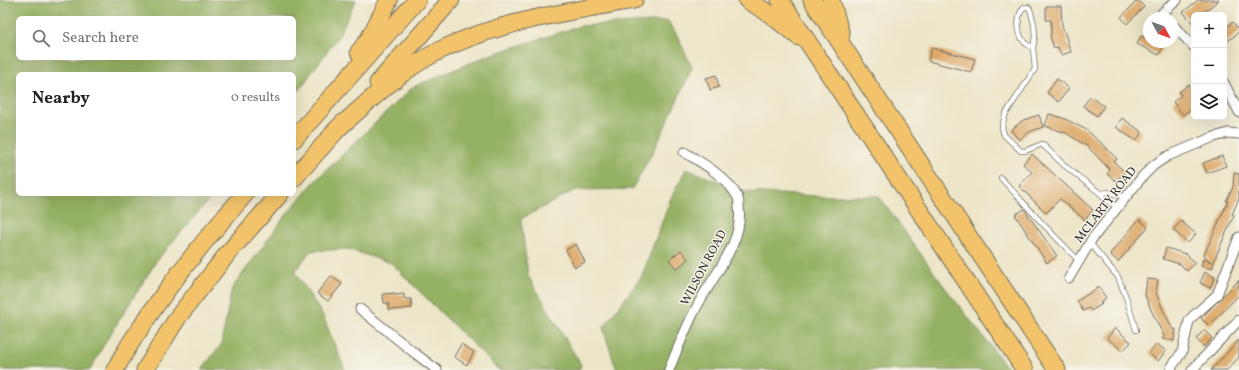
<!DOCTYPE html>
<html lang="en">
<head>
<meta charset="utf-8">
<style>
	body { margin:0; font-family:Vollkorn,serif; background:#f6f6f6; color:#202124 }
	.controls { position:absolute; right:12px; top:12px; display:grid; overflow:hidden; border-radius:6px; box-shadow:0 4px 16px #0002 }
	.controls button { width:36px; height:36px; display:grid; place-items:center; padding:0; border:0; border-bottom:1px solid #e0e0e0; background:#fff; color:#202124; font:20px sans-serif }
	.compass { position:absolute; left:1143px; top:12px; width:36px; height:36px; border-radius:50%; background:#fff; box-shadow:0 4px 16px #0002; rotate:131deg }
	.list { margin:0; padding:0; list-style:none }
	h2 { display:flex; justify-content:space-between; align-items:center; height:52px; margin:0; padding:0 16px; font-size:17px }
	h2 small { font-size:13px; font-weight:400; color:#757577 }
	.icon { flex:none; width:22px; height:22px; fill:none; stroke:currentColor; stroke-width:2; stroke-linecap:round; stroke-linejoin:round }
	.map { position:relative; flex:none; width:1239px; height:370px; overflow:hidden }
	.search { position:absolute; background:#fff; box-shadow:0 4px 16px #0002; left:16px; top:16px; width:280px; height:44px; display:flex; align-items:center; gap:10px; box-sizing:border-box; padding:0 14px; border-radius:6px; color:#757577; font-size:15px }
	.panel { position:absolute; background:#fff; box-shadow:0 4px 16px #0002; left:16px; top:72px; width:280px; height:124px; border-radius:6px }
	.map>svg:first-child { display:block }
	.forest { fill:#95b163; stroke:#606e47; fill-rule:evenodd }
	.building { fill:#dda969 }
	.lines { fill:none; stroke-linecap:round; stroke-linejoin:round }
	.service-casing { stroke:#6f6c62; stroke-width:6 }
	.minor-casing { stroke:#6f6c62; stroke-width:11 }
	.motorway-casing { stroke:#6f6c62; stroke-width:19 }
	.service { stroke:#fff; stroke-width:4.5 }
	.minor { stroke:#fff; stroke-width:9 }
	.motorway { stroke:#f2c36a; stroke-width:17 }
	.labels { text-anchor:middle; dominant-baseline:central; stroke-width:3; stroke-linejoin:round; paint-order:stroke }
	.street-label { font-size:12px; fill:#2b2b2b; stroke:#f7f3e8 }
</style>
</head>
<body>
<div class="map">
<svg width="1239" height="370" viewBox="0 0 1239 370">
	<rect width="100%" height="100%" fill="#f7f3e8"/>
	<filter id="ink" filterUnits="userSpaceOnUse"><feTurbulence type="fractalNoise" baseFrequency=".025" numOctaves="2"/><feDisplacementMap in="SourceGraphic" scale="8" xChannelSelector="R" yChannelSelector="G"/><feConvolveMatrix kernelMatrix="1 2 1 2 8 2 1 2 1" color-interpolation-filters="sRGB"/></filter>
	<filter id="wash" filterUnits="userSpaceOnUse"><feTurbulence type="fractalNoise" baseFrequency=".012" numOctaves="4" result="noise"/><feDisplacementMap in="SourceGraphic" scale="16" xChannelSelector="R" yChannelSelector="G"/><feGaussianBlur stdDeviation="0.9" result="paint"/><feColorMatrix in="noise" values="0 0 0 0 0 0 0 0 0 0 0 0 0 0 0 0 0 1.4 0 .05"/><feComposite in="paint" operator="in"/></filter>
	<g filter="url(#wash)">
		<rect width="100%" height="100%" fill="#ece5c7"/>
		<!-- forest -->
		<g class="forest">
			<path d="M0 0H356L339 35 294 97V74H18V194H214L157 260 106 341 90 370H0ZM18 18H294V58H18Z"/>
			<path d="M668 21 678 37 692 68 656 146 632 189 575 190 521 219 528 276 581 365 579 370H499L391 263 348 249 310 251 295 272 323 316 345 370H201L221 345 232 288 286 215 316 180 413 87 487 56 580 26Z"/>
			<path d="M686 169 745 192 814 196H879L943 285 1009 370H619L616 368 603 328 642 276 671 198Z"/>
		</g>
		<g id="blocks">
			<!-- building -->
			<g class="building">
				<path d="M1138 0 1144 7 1127 24 1121 17Z"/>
				<path d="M1198 0H1219L1200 15H1194V25L1183 12Z"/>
				<path d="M1046 6H1061L1062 25 1071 52 1061 55 1058 47 1054 48 1050 36 1051 35V20H1046Z"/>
				<path d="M1233 22 1239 30V32L1224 44V29Z"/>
				<path d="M1141 36 1149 40V42H1153L1163 47 1159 55 1137 44Z"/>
				<path d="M932 48 975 59 971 72 928 61Z"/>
				<path d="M716 75 719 87 710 90 706 78Z"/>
				<path d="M1057 79 1069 88 1059 102 1047 93Z"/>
				<path d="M1189 84 1194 90V106L1183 115 1173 102 1181 95 1179 92Z"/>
				<path d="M1090 97 1104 106 1097 116 1083 106Z"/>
				<path d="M1049 114 1063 118 1085 129 1107 148V149L1117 159 1114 162 1125 172 1116 181 1107 174 1110 170 1088 147 1066 133 1045 126Z"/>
				<path d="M1039 115 1043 127 1029 132 1019 140 1011 130 1023 120Z"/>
				<path d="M1122 118 1142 132 1136 141 1116 127Z"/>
				<path d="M1032 154 1093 210 1085 220 1060 199 1046 213 1019 186 1032 172 1023 164Z"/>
				<path d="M1222 156 1226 166 1207 173 1203 163Z"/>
				<path d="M1234 173 1239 174V199L1232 214 1234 215 1216 256 1212 269 1201 266 1203 259 1211 262 1204 255 1228 201H1226L1233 187Z"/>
				<path d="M1024 209 1057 256 1047 263 1015 215Z"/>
				<path d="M1139 219 1148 227 1118 262 1110 254Z"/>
				<path d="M1181 221 1196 234 1188 243 1173 230Z"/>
				<path d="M576 244 585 262 575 267 566 250Z"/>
				<path d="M1166 248 1186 254 1195 263 1187 271 1180 264 1163 259Z"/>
				<path d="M681 250 688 259 677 269 669 260Z"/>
				<path d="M1205 272 1215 277 1210 288 1200 283Z"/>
				<path d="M331 276 342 284 328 301 317 293Z"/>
				<path d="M1147 279 1158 280 1156 293 1164 312 1173 329H1176L1174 341 1162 339 1164 336 1151 310 1145 295Z"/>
				<path d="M1239 280V295L1209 326 1201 318Z"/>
				<path d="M1099 287 1106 298 1100 302 1102 304 1091 311 1089 308 1083 311 1077 301Z"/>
				<path d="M395 293V295L404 294V299H411L412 308 389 310 388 303H384L383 294Z"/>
				<path d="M1115 328 1131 342 1123 351 1107 338Z"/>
				<path d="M1204 330 1212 338 1204 347 1196 339Z"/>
				<path d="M1239 340V357L1227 370H1211Z"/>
				<path d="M461 344 474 352 467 365 454 357Z"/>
				<path d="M1157 344 1166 351 1158 361 1149 353Z"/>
			</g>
		</g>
	</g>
	<g filter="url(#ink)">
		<use href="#blocks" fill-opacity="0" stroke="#6f6c62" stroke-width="1"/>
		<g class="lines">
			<!-- service casing -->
			<g class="service-casing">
				<g id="service">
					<path d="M1033 48C1030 46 1026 44 1024 42 1017 33 1016 16 1024 7H1028L1030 9 1034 24 1035 36 1033 48 1035 69 1005 115 1002 127 1004 135 1021 151H1025L1042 144 1065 166 1101 194 1105 200 1118 207"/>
					<path d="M1001 178 1042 223 1079 261"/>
					<path d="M1101 194 1107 192 1126 197"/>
					<path d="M1090 243 1118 277 1126 297 1136 330"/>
				</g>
			</g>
			<!-- minor casing -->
			<g class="minor-casing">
				<g id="minor">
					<path d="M1167 18 1162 13 1177 0"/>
					<path d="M1173 25 1194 47"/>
					<path d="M1224 83 1239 112"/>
					<path d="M1069 278 1092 239 1143 176 1154 165 1168 156 1211 138 1228 133 1239 134"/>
					<path d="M360 309 412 351 437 370"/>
					<path d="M669 370C678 347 688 322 700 301 715 273 744 241 739 207 739 204 739 199 737 196 727 177 701 162 684 152"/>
					<path d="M1172 370 1171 368 1182 352 1189 321 1192 317 1217 295 1239 237"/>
					<path d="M1192 370 1239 320"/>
				</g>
			</g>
			<!-- motorway casing -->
			<g class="motorway-casing">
				<g id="motorway">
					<path d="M747 0 770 14 799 37"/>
					<path d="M780 0 1025 370"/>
					<path d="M812 0 1057 370"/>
					<path d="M831 0 841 35"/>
					<path d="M359 52 369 39 389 0"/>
					<path d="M378 83 451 0"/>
					<path d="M335 131C366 104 396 74 433 54 493 22 567 12 634 0"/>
					<path d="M294 139 417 0"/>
					<path d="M294 178 343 123"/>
					<path d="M115 370C123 355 132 340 142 326 173 278 207 237 245 194"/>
					<path d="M145 370 178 317 228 253 280 194"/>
				</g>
			</g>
			<!-- service -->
			<use href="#service" class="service"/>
			<!-- minor -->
			<use href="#minor" class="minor"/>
			<!-- motorway -->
			<use href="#motorway" class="motorway"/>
		</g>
	</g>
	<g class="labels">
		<!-- street labels -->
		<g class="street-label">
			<text transform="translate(1106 205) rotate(-52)">MCLARTY ROAD</text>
			<text transform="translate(704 268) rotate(-62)">WILSON ROAD</text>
		</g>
	</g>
</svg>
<div class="controls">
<button>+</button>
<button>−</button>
<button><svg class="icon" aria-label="layers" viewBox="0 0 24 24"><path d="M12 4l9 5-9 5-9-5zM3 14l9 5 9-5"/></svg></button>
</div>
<svg class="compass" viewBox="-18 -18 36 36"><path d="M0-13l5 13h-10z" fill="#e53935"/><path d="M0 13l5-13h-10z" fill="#757577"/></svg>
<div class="search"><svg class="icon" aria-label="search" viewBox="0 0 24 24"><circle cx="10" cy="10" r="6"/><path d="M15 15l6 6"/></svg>Search here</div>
<section class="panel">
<h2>Nearby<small>0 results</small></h2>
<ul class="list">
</ul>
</section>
</div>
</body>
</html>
